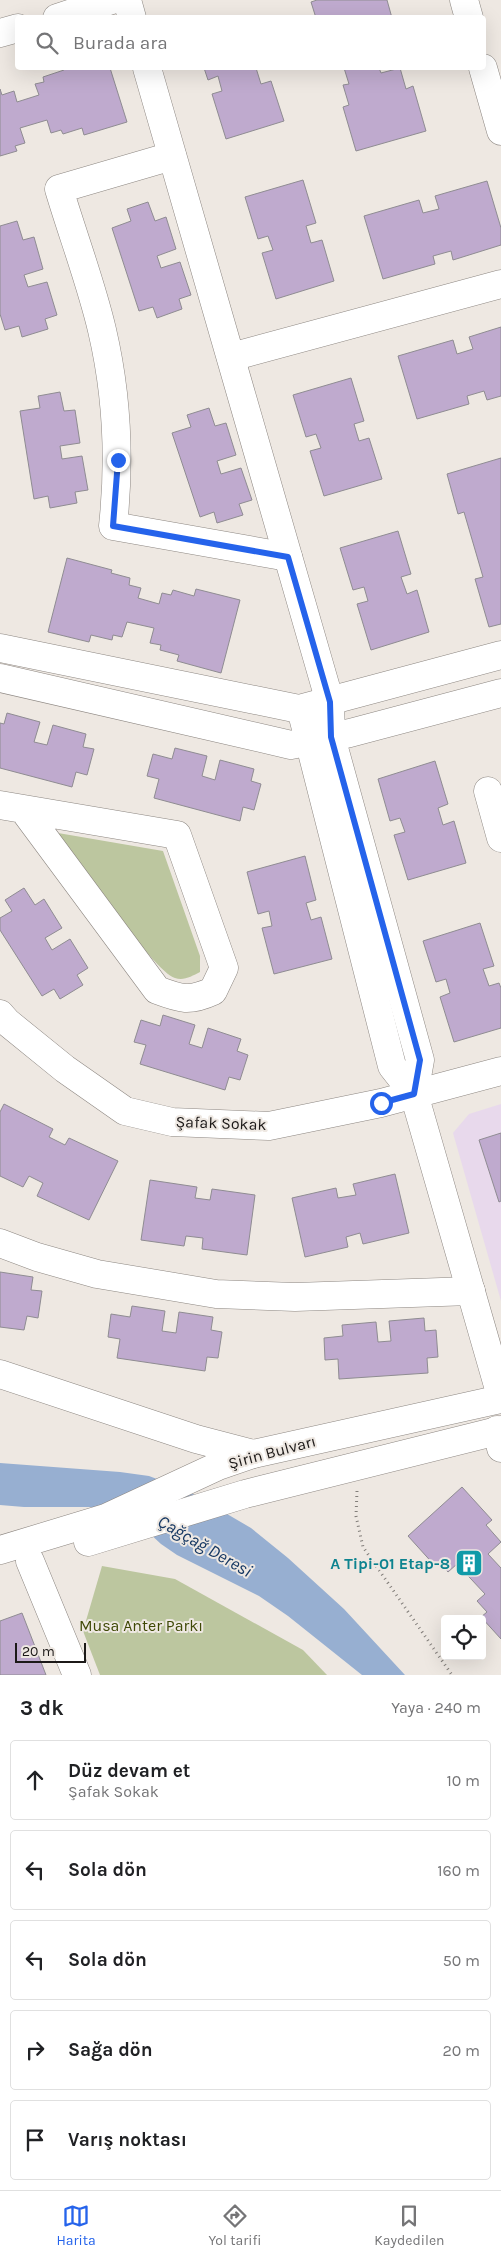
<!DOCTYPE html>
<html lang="tr">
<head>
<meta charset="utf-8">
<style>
	body { margin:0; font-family:Karla,sans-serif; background:#f6f6f6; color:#202124 }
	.controls { position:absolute; right:15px; bottom:15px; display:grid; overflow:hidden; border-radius:5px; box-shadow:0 5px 20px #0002 }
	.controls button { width:45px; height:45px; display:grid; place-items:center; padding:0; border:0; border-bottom:1px solid #e0e0e0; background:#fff; color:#202124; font:25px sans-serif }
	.scale { position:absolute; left:15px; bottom:12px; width:71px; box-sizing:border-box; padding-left:5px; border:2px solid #1c1918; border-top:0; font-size:14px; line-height:18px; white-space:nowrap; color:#1c1918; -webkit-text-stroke:4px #eee8e2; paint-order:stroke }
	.stop { position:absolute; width:15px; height:15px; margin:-11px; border:4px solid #2563eb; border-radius:50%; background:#fff }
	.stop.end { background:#2563eb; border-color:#fff; box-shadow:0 1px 5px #0008 }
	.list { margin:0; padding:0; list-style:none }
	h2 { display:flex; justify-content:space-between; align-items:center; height:65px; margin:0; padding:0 20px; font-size:21px }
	h2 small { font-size:16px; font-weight:400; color:#757577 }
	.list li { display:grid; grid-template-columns:32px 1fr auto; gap:15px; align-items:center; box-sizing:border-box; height:80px; margin:0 10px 10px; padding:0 10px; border:1px solid #e0e0e0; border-radius:5px }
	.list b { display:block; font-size:19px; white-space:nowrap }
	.list p { margin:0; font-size:16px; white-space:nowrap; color:#757577 }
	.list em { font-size:16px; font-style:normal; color:#757577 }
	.icon { flex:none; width:28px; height:28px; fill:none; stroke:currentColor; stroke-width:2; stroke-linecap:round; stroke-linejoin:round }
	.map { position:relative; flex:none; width:501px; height:1675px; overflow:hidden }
	.search { position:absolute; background:#fff; box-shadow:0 5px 20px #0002; left:15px; right:15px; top:15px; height:55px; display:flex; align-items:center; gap:12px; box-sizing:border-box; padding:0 18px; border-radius:5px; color:#757577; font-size:19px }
	.sheet { height:515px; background:#fff }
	nav { display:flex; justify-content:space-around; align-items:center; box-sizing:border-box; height:70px; border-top:1px solid #e0e0e0; background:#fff; font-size:14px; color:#757577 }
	nav a { display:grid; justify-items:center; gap:2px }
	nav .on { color:#2563eb }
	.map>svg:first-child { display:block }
	.education { fill:#e8d9ec }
	.green { fill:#bcc69f }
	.water { fill:#97afd1 }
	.building { fill:#bfaace; stroke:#8f8c92 }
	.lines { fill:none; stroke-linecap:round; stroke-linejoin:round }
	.minor-casing { stroke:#8d8782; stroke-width:29 }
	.major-casing { stroke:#8d8782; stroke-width:29 }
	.path { stroke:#827e7a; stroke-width:3; stroke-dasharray:1 4; stroke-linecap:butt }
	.minor { stroke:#fff; stroke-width:28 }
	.major { stroke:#fff; stroke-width:28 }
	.route { stroke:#2563eb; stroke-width:6 }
	.labels { text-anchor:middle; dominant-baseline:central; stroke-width:4; stroke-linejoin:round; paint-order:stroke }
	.street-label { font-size:16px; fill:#1c1918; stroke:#eee8e2 }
	.culture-label { font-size:16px; font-weight:bold; fill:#0d838f; stroke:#eee8e2; text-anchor:end }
	.park-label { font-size:16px; fill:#3e4805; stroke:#eee8e2 }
	.water-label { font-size:18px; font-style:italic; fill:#163863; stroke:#eee8e2 }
</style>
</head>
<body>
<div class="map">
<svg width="501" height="1675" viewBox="0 0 501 1675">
	<rect width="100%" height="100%" fill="#eee8e2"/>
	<!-- education -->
	<path class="education" d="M501 1104V1301L453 1133 469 1114Z"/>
	<!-- green -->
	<g class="green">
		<path d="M58 833 163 851 200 956V972C192 976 184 981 175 978 153 971 77 859 58 833Z"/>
		<path d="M102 1566 175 1579 303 1650 327 1675H100L83 1631Z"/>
	</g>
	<!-- water -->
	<path class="water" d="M0 1463 120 1472 149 1476 186 1490 251 1528 288 1558 344 1609 405 1675H362L288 1616 259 1596 177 1555 161 1544 135 1520 97 1507H24L0 1505Z"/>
	<!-- building -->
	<g class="building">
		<path d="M317 0H387L392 18H316L311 2Z"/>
		<path d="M63 68H110L127 122 84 135 82 128 63 134 61 130 51 133 47 120 20 128 25 143 15 146 17 151 0 156V89L2 95 14 91 17 102 39 95 35 84 44 82 43 77 64 70Z"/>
		<path d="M204 68H256L261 84 271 81 284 121 226 139 212 94 222 91 218 76 208 80Z"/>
		<path d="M344 68H379L381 73 400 68 406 89 413 86 426 131 356 151 343 107 349 105 343 85 349 84Z"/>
		<path d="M303 180 316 223 306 226 311 243 322 240 334 281 276 299 262 253 273 250 268 236 258 239 245 197Z"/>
		<path d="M487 181 501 228V245L453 260 451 251 433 256 435 264 383 279 364 216 419 200 423 213 439 209 435 196Z"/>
		<path d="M148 202 155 221 166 217 176 249 157 256 161 268 180 262 191 295 179 299 182 309 157 318 153 307 139 311 112 228 131 221 127 209Z"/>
		<path d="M17 221 23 240 34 237 43 269 24 275 28 287 47 282 57 315 45 319 48 329 22 337 19 326 5 330 0 314V226Z"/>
		<path d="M501 327V396L487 400 484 391 467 396 469 404 417 419 398 356 453 340 457 354 473 349 469 337Z"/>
		<path d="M351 378 364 421 354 424 359 441 369 438 382 479 324 496 310 451 321 448 316 434 306 437 293 395Z"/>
		<path d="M60 392 64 411 75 410 80 443 60 446 62 459 82 456 88 490 75 492 77 503 50 508 48 496 34 499 20 411 40 408 38 396Z"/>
		<path d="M209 408 215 426 226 423 236 455 217 461 221 474 241 468 252 500 239 504 243 515 217 523 214 512 200 517 172 433 191 427 187 415Z"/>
		<path d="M501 458V624L489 627 475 579 483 577 464 512 458 514 447 474Z"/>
		<path d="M398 531 411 574 401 577 407 594 417 590 429 632 371 650 357 604 368 601 364 587 353 590 340 548Z"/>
		<path d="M67 558 112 570 111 573 130 578 129 585 141 588 138 598 159 604 162 593 171 595 173 590 194 596 196 589 240 600 221 673 177 661 179 655 160 650 161 645 150 643 154 628 127 622 122 637 113 635 112 640 91 635 89 642 48 632Z"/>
		<path d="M7 713 40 722 34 742 47 745 53 725 86 734 83 747 94 749 87 775 76 772 72 787 0 768V723L4 724Z"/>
		<path d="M175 748 207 756 202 776 215 780 220 760 254 769 251 781 261 784 254 810 243 807 240 821 154 798 159 779 147 776 153 754 172 759Z"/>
		<path d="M435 761 448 804 438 808 443 825 454 821 466 863 408 880 394 835 405 832 400 818 390 821 378 779Z"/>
		<path d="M305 856 316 900 306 903 311 920 321 917 332 959 274 974 262 928 272 926 269 911 258 914 247 872Z"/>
		<path d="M24 888 35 905 44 899 62 928 45 938 52 950 70 939 88 968 77 975 83 985 60 999 54 989 42 996 0 930V918L12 911 5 900Z"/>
		<path d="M480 923 494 966 483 969 489 986 499 983 501 988V1028L454 1042 440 997 450 993 446 979 436 982 423 941Z"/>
		<path d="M163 1015 195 1025 189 1044 202 1048 208 1028 241 1039 237 1051 248 1055 240 1080 229 1077 225 1090 140 1064 146 1045 134 1042 141 1020 160 1026Z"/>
		<path d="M4 1104 53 1129 49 1137 65 1145 69 1138 118 1161 89 1220 37 1196 43 1183 29 1176 23 1187 0 1176V1112Z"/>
		<path d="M501 1133V1201L499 1202 479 1140Z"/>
		<path d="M395 1174 409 1233 363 1244 360 1233 346 1237 348 1247 305 1257 292 1198 336 1188 338 1198 356 1195 353 1184Z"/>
		<path d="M150 1180 197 1187 195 1198 210 1200 212 1189 255 1195 247 1255 202 1249 203 1238 186 1236 184 1246 141 1240Z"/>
		<path d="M0 1272 33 1277 31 1290 42 1291 38 1318 27 1316 24 1330 0 1327Z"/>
		<path d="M132 1306 165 1311 162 1331 176 1333 179 1312 213 1317 211 1330 222 1332 218 1358 207 1357 205 1371 117 1358 120 1339 108 1337 111 1314 130 1317Z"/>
		<path d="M424 1318 425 1331 436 1330 438 1357 427 1358 428 1373 339 1379 338 1359 325 1360 324 1338 343 1336 342 1325 376 1322 378 1342 391 1341 389 1321Z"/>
		<path d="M462 1487 492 1520 486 1525 501 1542 488 1554 501 1568V1639L481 1617 487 1612 477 1601 485 1594 457 1564 448 1572 440 1563 436 1567 408 1536Z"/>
		<path d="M22 1613 46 1675H0V1621Z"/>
	</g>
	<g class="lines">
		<!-- minor casing -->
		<g class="minor-casing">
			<g id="minor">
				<path d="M127 0 132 18"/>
				<path d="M464 0 469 18"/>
				<path d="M57 18 112 0"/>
				<path d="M0 33 18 28"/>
				<path d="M147 68 330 702 331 737 420 1060 414 1094"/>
				<path d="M483 68 501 131"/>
				<path d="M172 156 59 189C73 236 91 283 102 330 117 394 120 461 113 526L288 557"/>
				<path d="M231 357 501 284"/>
				<path d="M0 648 299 709 501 655"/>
				<path d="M0 678 291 745 350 733 501 693"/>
				<path d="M301 709 392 1066 414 1094 501 1396"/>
				<path d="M488 791 501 838"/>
				<path d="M0 805 177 835 224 968 213 991C189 1002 181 999 157 990L23 809"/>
				<path d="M0 1014 7 1022 65 1069 125 1111 172 1122 269 1126 381 1103 501 1071"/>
				<path d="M0 1243 37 1257 97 1274 216 1294 295 1297 471 1291"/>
				<path d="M0 1374 196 1439 253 1454"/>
				<path d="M497 1430 501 1448"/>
				<path d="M30 1561 77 1675"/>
			</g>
		</g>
		<!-- major casing -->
		<g class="major-casing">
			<g id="major">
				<path d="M88 1542 245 1494 501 1430"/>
				<path d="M0 1550 106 1518 218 1466 253 1454 501 1399"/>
			</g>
		</g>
		<!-- path -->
		<path class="path" d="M357 1491 356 1516 363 1547 452 1675"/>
		<!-- minor -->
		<use href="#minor" class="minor"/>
		<!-- major -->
		<use href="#major" class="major"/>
	</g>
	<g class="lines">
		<!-- route -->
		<path class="route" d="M118 460 113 526 288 557 330 702 331 737 420 1060 414 1094 381 1103"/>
	</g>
	<!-- icons -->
	<defs>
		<g id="building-square" transform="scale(1.4375)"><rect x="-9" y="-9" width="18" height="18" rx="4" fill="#0f9aa8" stroke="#eee8e2"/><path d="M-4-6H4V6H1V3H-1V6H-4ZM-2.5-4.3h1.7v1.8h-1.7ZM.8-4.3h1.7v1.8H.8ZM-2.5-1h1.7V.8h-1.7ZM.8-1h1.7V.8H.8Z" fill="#fff"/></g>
	</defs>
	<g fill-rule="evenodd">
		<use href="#building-square" x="469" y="1563"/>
	</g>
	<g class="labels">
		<!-- street labels -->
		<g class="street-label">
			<text transform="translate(221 1123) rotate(2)">Şafak Sokak</text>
			<text transform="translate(272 1452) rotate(-15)">Şirin Bulvarı</text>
		</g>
		<!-- culture labels -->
		<g class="culture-label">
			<text x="450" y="1563">A Tipi-01 Etap-8</text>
		</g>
		<!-- park labels -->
		<g class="park-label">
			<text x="141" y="1625">Musa Anter Parkı</text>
		</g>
		<!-- water labels -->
		<g class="water-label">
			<text transform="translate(205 1546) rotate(30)">Çağçağ Deresi</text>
		</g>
	</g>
</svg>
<div class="controls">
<button><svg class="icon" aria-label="locate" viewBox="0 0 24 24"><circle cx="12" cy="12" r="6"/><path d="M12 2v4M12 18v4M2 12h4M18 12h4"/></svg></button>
</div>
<div class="scale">20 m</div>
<div class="stop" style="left:381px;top:1103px"></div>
<div class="stop end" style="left:118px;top:460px"></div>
<div class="search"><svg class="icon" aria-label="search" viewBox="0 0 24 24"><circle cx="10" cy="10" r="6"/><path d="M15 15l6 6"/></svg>Burada ara</div>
</div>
<section class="sheet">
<h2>3 dk<small>Yaya · 240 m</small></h2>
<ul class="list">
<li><svg class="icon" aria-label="ahead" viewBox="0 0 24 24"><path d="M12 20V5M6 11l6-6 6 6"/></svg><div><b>Düz devam et</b><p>Şafak Sokak</p></div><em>10 m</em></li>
<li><svg class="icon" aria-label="left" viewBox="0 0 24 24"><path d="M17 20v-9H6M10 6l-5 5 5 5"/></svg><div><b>Sola dön</b></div><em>160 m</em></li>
<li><svg class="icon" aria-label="left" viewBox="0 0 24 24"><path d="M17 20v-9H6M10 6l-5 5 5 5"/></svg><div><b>Sola dön</b></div><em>50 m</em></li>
<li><svg class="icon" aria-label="right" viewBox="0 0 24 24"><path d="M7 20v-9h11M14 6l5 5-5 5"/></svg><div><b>Sağa dön</b></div><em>20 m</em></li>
<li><svg class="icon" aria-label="arrive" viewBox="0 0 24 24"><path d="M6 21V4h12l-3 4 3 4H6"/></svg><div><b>Varış noktası</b></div></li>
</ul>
</section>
<nav>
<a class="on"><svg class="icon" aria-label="map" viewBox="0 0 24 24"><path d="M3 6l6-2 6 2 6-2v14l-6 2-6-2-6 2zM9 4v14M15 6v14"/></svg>Harita</a>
<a><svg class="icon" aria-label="directions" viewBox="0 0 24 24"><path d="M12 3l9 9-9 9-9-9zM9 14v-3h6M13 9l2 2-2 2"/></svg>Yol tarifi</a>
<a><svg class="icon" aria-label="saved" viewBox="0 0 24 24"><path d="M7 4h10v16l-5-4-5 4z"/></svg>Kaydedilen</a>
</nav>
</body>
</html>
